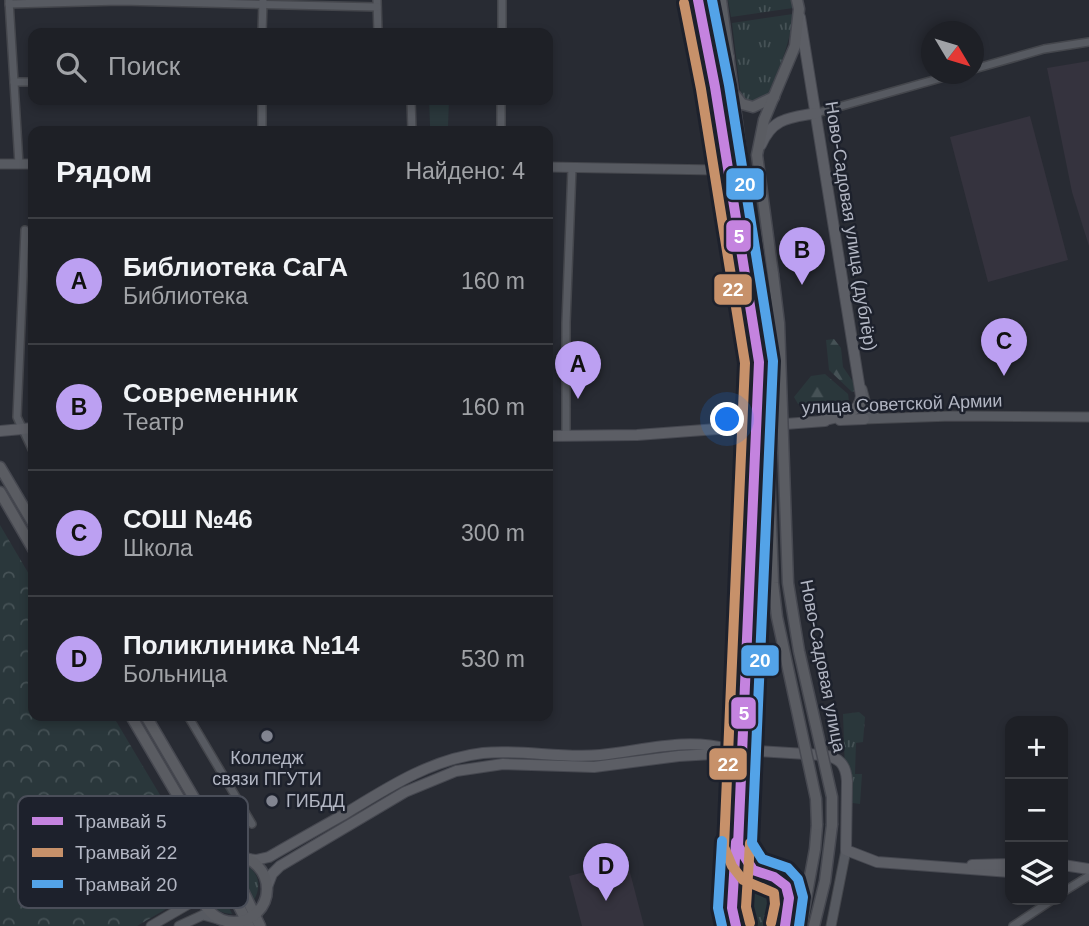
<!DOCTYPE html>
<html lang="ru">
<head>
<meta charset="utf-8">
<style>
	body { margin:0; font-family:Arial,sans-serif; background:#2b2d32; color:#f1f3f6 }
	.controls { position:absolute; right:21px; bottom:21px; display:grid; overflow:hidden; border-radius:14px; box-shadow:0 4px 10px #0003 }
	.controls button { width:63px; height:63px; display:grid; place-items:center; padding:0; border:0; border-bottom:2px solid #3c3e43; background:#1e2026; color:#f1f3f6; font:35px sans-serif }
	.compass { position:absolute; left:921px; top:21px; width:63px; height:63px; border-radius:50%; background:#1e2026; box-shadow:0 4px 10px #0003; rotate:128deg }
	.you { position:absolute; left:728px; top:420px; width:24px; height:24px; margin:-18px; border:5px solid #fff; border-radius:50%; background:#1a73e8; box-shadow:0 0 0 10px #1a73e833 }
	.badge { display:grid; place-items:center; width:46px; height:46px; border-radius:50%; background:#bca0f2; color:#111; font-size:23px; font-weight:700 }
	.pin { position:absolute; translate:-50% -58px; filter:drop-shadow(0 2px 4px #0008) }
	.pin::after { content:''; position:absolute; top:37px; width:24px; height:21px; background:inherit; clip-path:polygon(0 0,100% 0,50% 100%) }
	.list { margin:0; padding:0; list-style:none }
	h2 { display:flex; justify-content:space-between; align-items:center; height:91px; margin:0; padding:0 28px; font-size:30px }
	h2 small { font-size:23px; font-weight:400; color:#a1a3a7 }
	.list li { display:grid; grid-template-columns:46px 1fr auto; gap:21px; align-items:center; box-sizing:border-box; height:126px; padding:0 28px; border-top:2px solid #3c3e43 }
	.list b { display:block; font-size:26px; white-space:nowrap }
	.list p { margin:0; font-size:23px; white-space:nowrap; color:#a1a3a7 }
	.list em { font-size:23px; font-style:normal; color:#a1a3a7 }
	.icon { flex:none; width:38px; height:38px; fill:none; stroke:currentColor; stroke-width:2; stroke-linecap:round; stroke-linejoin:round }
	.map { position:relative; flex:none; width:1089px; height:926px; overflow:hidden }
	.search { position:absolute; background:#1e2026; box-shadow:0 4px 10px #0003; left:28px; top:28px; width:525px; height:77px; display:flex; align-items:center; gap:18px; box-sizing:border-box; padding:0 24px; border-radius:14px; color:#a1a3a7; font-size:26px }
	.panel { position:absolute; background:#1e2026; box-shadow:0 4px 10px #0003; left:28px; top:126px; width:525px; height:595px; border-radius:14px }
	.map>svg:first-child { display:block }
	.medical { fill:#35333e }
	.grass { fill:url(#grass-tufts) }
	.forest { fill:url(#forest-firs) }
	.park { fill:url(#park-crowns) }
	.pitch { fill:#2a373b }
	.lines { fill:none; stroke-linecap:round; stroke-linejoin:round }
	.minor-casing { stroke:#44464c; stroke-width:10 }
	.tertiary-casing { stroke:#44464c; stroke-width:11 }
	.secondary-casing { stroke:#464850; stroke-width:12 }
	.primary-casing { stroke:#464850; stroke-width:13 }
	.minor { stroke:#575a61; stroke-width:7 }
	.tertiary { stroke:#575a61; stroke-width:9 }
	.secondary { stroke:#5c5e65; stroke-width:10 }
	.primary { stroke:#5a5c62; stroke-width:10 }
	.tram { stroke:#5c5e64; stroke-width:2 }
	.primary-bridge-casing { stroke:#464850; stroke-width:13; stroke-linecap:butt }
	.primary-bridge { stroke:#5a5c62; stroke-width:10 }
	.tram-1-casing { stroke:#1d212c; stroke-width:16 }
	.tram-2-casing { stroke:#1d212c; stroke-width:16 }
	.tram-3-casing { stroke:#1d212c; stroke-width:16 }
	.tram-1 { stroke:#c483df; stroke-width:10 }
	.tram-2 { stroke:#c7916a; stroke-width:10 }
	.tram-3 { stroke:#53a3e8; stroke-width:10 }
	.poi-dot { fill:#828591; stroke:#1d212c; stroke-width:2.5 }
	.labels { text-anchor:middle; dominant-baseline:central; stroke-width:5; stroke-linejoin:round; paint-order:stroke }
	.street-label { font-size:18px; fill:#b2b6c3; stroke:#1d212c }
	.poi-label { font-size:18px; fill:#b2b6c3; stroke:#1d212c }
	.key { fill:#1d212c; stroke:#4a4e59; stroke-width:2 }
	.key-label { font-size:19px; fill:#b2b6c3 }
	.line-badge { stroke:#1d212c; stroke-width:2.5 }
	.badge-label { font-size:19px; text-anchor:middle; font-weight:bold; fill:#fff }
</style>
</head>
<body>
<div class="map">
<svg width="1089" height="926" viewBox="0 0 1089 926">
	<defs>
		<pattern id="grass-tufts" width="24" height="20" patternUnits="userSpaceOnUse" patternTransform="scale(1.75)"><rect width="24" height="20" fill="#2a373b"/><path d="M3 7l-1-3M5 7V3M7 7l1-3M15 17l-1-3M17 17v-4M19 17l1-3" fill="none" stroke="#465256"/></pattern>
		<pattern id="forest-firs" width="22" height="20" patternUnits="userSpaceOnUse" patternTransform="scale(1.75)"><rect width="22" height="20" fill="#2a373b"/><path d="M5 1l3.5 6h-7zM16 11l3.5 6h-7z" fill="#465256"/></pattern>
		<pattern id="park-crowns" width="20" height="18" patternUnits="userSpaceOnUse" patternTransform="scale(1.75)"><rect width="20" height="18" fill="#2a373b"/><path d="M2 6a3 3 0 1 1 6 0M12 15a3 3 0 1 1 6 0" fill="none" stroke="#465256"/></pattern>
	</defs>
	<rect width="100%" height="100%" fill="#282b33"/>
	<!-- medical -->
	<g class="medical">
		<path d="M1089 61V246L1072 192 1047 68Z"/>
		<path d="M1030 116 1068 260 988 282 950 137Z"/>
		<path d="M627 861 644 926H582L569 876Z"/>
	</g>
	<!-- grass -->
	<g class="grass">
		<path d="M728 0H792L793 8 731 17Z"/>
		<path d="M793 14C790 46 778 71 765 100L749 103 741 97 732 23Z"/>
		<path d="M709 26H720L740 165 733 173 724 171 708 36Z"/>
		<path d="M725 183H737L741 198 760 337 753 338Z"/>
		<path d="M859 712 865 717 863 742 856 743 855 774H862L860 804 846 802 843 714Z"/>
		<path d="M236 863C256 865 264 882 254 900Z"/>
		<path d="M213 872 232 914C209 913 199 891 213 872Z"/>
		<path d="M754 876 779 881C790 897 788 908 785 926H740C728 907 736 886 754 876Z"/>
	</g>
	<!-- forest -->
	<g class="forest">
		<path d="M698 0H713L715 20 701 22Z"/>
		<path d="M834 339 841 348 843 367 854 383 855 391 852 392 829 370 826 340Z"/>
		<path d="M825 374 848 394 849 401 798 404 794 397 811 376Z"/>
	</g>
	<!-- park -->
	<path class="park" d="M0 525 33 581V716H113L197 857V874L192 891 178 902 137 926H0Z"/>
	<!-- pitch -->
	<path class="pitch" d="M429 100H449L448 128 435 130 430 126Z"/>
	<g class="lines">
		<!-- minor casing -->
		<g class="minor-casing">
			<g id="minor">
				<path d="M377 0 378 33"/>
				<path d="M9 1 19 164"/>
				<path d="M9 4 120 1 377 7"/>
				<path d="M262 33 263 1"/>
				<path d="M502 33V0"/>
				<path d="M974 69 1044 49 1089 42"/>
				<path d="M14 82H33"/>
				<path d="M262 100V131"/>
				<path d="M411 100 412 131"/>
				<path d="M817 113 955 74"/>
				<path d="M501 131V100"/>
				<path d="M25 230 17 417 33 451"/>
				<path d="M566 436V323L572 168"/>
				<path d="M188 716 252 824"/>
				<path d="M1063 892 1089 876"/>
				<path d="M1013 926 1052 900"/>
			</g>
		</g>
		<!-- tertiary casing -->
		<g class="tertiary-casing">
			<g id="tertiary">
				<path d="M686 0 706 107"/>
				<path d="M0 164H33"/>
				<path d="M548 167 716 170"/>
				<path d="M862 389 868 412 877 418"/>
				<path d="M864 419 952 416 1089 417"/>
				<path d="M151 926 187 905 201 885"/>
				<path d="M179 926 203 915 221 920"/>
				<path d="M831 926 846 850"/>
			</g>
		</g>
		<!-- secondary casing -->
		<g class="secondary-casing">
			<g id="secondary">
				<path d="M800 17 861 396C859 416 837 417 820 421"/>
				<path d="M761 145C773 117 790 118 817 113"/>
				<path d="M840 420 864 419"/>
				<path d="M0 431 33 428"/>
				<path d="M548 436 637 435 825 421"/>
				<path d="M242 858 256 860 269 857C293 843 318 829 343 815 387 788 431 759 483 753 522 749 561 759 600 755 642 751 686 737 727 749L822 755C839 757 846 764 847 781L846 850 877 862 1010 872"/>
				<path d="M972 865 1010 864"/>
				<path d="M1063 865 1089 869"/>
				<path d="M267 887 272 874 280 866 405 792 456 771 503 764 594 767 679 756 713 754 726 749"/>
				<path d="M720 926 736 548 747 415V359L706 107 729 57"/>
			</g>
		</g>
		<!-- primary casing -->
		<g class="primary-casing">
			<g id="primary">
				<path d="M721 0 749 214"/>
				<path d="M735 95 742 104 753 107 774 97"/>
				<path d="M773 274 757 155 764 120 795 46 799 9 797 0"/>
				<path d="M0 467 33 523"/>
				<path d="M0 492 33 549"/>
				<path d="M131 716 216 861 249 926"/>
				<path d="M146 716 218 839 260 926"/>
				<circle cx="234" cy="889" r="33"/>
				<path d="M801 926 815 849 817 825"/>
				<path d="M814 926 825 881 832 825"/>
			</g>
		</g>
		<!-- minor -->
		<use href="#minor" class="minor"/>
		<!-- tertiary -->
		<use href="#tertiary" class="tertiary"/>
		<!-- secondary -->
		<use href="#secondary" class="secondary"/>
		<!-- primary -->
		<use href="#primary" class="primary"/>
		<!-- tram -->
		<path class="tram" d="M734 895C742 881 747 874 764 875"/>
		<!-- primary-bridge casing -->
		<g class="primary-bridge-casing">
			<g id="primary-bridge">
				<path d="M749 214 764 323 773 583 777 617 816 799 817 825"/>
				<path d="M773 274 779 323 788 583 799 651 832 797V825"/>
			</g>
		</g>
		<!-- primary-bridge -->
		<use href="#primary-bridge" class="primary-bridge"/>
		<!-- tram-1 casing -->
		<g class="tram-1-casing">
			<g id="tram-1">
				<path d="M698 0 715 87 759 362 738 846 753 870 774 877 786 886 789 898 785 926"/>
				<path d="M736 842 732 908 736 926"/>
			</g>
		</g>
		<!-- tram-2 casing -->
		<g class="tram-2-casing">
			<g id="tram-2">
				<path d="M684 3 701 89 745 363 724 847 732 866 743 880 774 893 775 904 771 923"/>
				<path d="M750 923 746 907 750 843"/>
			</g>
		</g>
		<!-- tram-3 casing -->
		<g class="tram-3-casing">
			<g id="tram-3">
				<path d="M712 0 729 85 773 361 752 843 762 859 788 868 798 879 803 897 799 926"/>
				<path d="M722 926 718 908 722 841"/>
			</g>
		</g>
		<!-- tram-1 -->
		<use href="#tram-1" class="tram-1"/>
		<!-- tram-2 -->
		<use href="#tram-2" class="tram-2"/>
		<!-- tram-3 -->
		<use href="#tram-3" class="tram-3"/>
	</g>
	<!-- markers -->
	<g class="poi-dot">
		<circle cx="267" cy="736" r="7"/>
		<circle cx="272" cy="801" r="7"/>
	</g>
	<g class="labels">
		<!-- street labels -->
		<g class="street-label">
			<text transform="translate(851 226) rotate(81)">Ново-Садовая улица (дублёр)</text>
			<text transform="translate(902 404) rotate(-2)">улица Советской Армии</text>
			<text transform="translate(823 666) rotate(79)">Ново-Садовая улица</text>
		</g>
		<!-- poi labels -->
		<g class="poi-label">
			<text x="267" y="758">Колледж<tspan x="267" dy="21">связи ПГУТИ</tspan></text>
			<text x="286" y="801" text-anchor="start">ГИБДД</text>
		</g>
	</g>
	<!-- legend -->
	<rect x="18" y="796" width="230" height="112" rx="10" class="key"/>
	<rect x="32" y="817" width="31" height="8" fill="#c483df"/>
	<rect x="32" y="848" width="31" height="9" fill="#c7916a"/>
	<rect x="32" y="880" width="31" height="8" fill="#53a3e8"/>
	<g class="key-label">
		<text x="75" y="828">Трамвай 5</text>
		<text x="75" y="859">Трамвай 22</text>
		<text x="75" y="891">Трамвай 20</text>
	</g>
	<g class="line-badge">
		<rect x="725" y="167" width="40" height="34" rx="7" fill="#53a3e8"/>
		<rect x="725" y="219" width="27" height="34" rx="7" fill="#c483df"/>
		<rect x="713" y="273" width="40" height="33" rx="7" fill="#c7916a"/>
		<rect x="740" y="644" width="40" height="33" rx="7" fill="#53a3e8"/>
		<rect x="730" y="696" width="27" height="34" rx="7" fill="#c483df"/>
		<rect x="708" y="747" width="40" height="34" rx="7" fill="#c7916a"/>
	</g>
	<g class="badge-label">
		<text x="745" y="191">20</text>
		<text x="739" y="243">5</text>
		<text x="733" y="296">22</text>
		<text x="760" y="667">20</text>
		<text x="744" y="720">5</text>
		<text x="728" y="771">22</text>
	</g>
</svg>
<div class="controls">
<button>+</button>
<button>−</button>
<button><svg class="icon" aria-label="layers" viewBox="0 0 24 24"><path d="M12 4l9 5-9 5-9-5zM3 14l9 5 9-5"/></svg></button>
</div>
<svg class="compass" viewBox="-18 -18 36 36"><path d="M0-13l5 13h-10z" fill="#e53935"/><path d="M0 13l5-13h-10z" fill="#a1a3a7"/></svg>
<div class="you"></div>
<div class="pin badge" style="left:578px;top:399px">A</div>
<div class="pin badge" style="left:802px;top:285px">B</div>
<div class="pin badge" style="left:1004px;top:376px">C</div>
<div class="pin badge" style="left:606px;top:901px">D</div>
<div class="search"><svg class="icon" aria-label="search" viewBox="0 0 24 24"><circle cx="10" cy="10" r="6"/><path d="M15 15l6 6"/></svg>Поиск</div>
<section class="panel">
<h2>Рядом<small>Найдено: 4</small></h2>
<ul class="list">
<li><span class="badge">A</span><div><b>Библиотека СаГА</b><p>Библиотека</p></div><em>160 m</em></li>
<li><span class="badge">B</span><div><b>Современник</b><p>Театр</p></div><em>160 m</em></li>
<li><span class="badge">C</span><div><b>СОШ №46</b><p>Школа</p></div><em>300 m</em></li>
<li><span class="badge">D</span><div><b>Поликлиника №14</b><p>Больница</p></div><em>530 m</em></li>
</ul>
</section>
</div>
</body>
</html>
